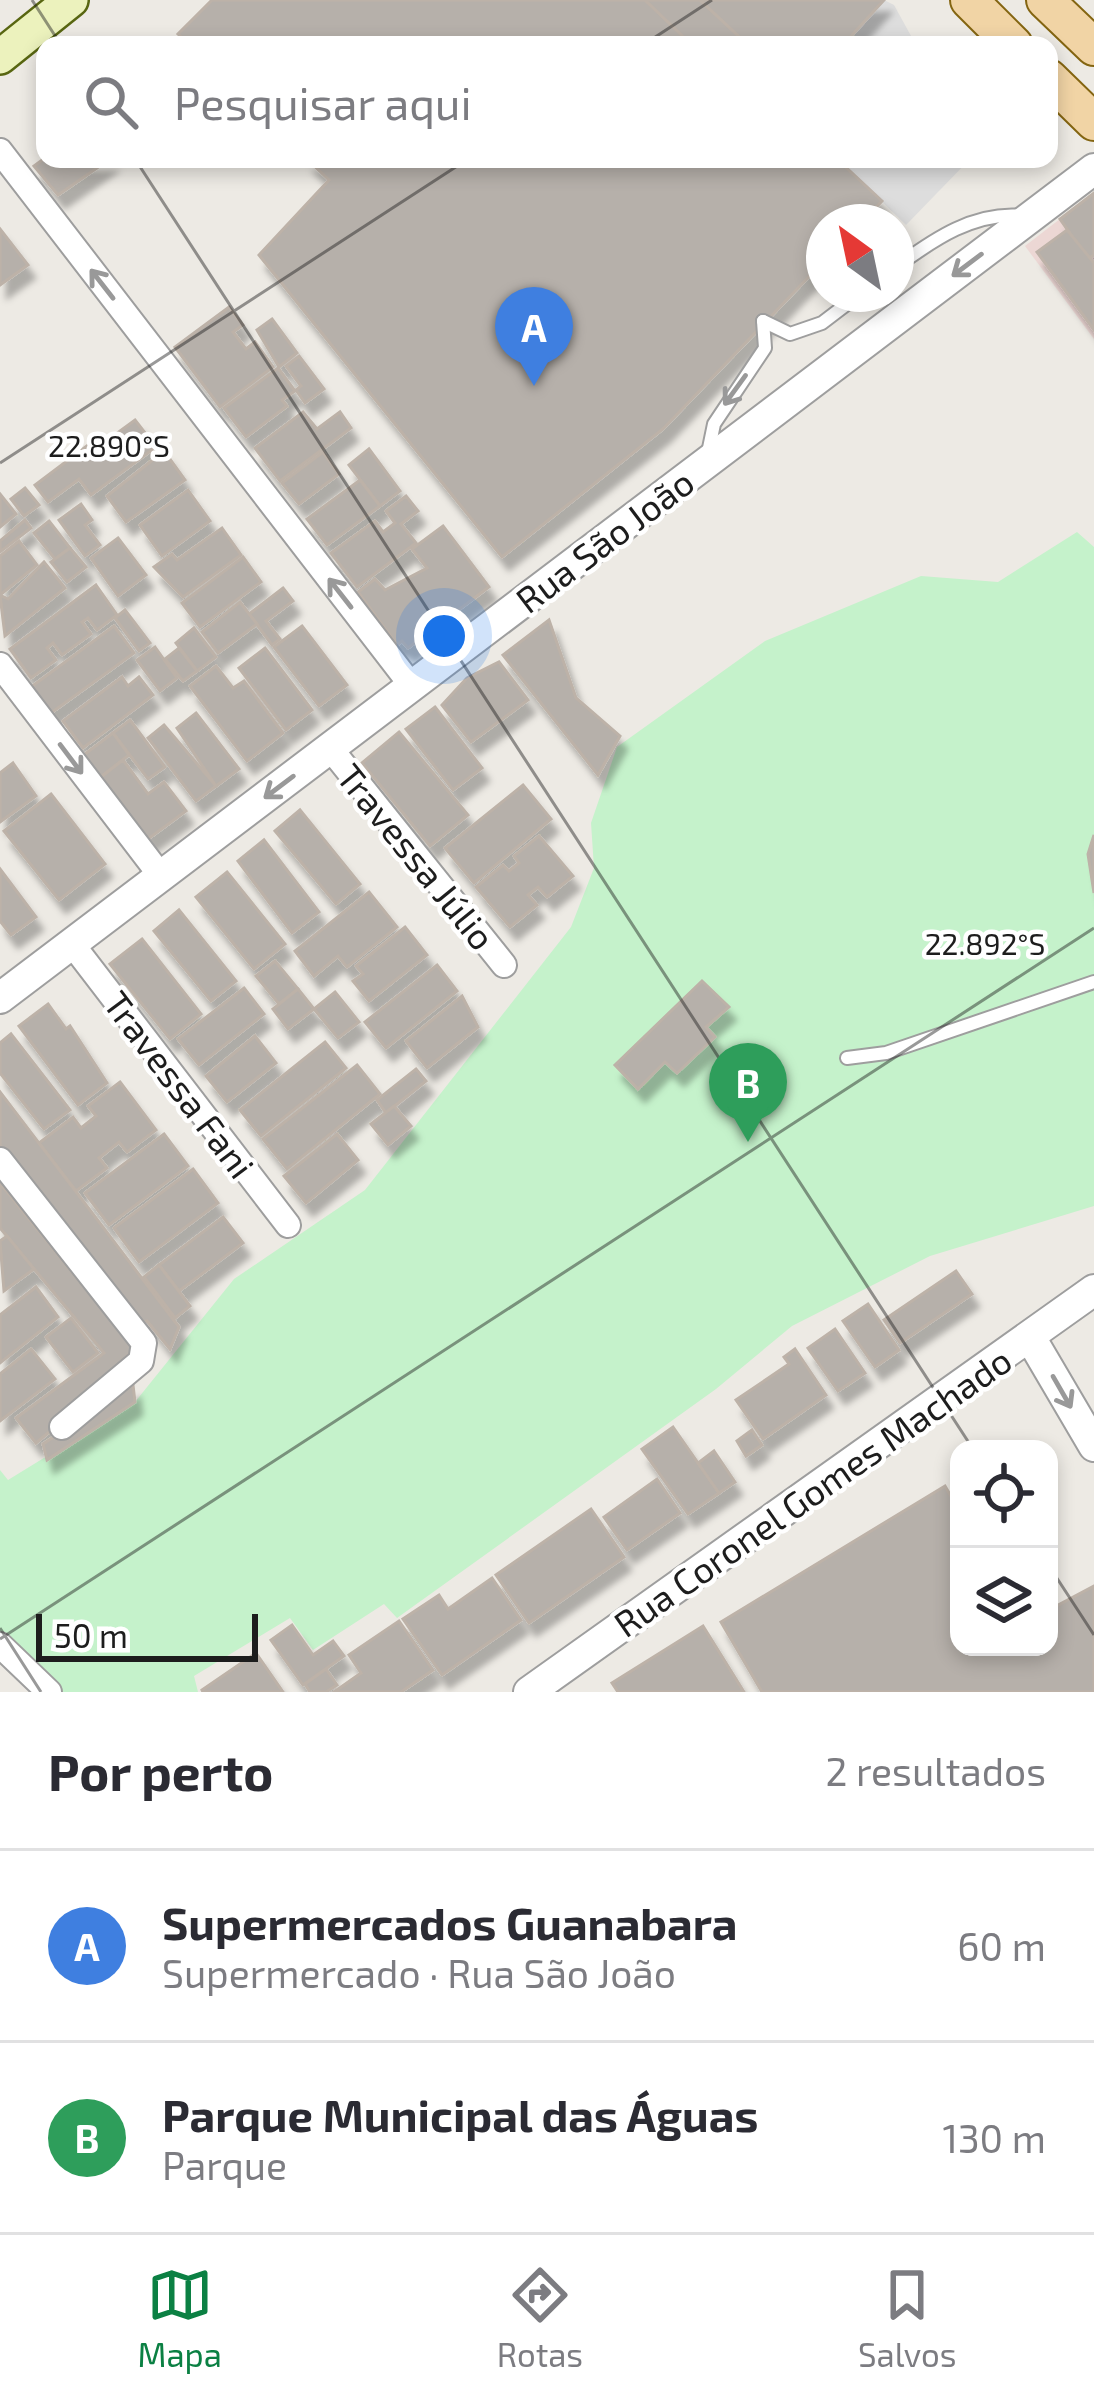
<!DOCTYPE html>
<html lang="pt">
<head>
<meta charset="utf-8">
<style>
	body { margin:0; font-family:"Exo 2",sans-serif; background:#f7f7f7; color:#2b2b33 }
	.controls { position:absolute; right:36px; bottom:36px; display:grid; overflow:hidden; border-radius:24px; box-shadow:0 6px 18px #0003 }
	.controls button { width:108px; height:108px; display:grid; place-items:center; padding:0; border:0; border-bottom:3px solid #e1e1e2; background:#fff; color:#2b2b33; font:60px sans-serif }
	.compass { position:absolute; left:806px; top:204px; width:108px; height:108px; border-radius:50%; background:#fff; box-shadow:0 6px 18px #0003; rotate:327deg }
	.scale { position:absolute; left:36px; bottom:30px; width:222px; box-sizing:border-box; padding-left:12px; border:6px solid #1d1d1d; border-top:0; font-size:33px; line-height:42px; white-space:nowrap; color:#1d1d1d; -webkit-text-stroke:9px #fff; paint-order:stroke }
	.you { position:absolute; left:444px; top:636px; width:42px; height:42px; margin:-30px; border:9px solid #fff; border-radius:50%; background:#1a73e8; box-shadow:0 0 0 18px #1a73e833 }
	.badge { display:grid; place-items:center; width:78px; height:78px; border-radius:50%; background:#0b8043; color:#fff; font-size:39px; font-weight:700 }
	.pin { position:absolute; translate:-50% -99px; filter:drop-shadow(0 3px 6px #0008) }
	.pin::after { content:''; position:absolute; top:63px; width:42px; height:36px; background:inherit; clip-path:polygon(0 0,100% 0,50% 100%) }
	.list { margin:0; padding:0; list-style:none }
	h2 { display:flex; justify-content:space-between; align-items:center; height:156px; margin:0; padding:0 48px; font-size:51px }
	h2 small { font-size:39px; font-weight:400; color:#7c7c81 }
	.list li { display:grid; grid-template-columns:78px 1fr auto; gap:36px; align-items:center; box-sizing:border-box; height:192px; padding:0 48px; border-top:3px solid #e1e1e2 }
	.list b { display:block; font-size:45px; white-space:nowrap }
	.list p { margin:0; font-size:39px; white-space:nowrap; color:#7c7c81 }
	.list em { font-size:39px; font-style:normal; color:#7c7c81 }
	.icon { flex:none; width:66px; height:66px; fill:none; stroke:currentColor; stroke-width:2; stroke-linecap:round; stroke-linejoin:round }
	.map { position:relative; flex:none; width:1094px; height:1692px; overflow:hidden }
	.search { position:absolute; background:#fff; box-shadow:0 6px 18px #0003; left:36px; right:36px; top:36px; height:132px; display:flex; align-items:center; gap:30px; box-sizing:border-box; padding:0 42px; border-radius:24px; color:#7c7c81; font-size:45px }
	.sheet { height:540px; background:#fff }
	nav { display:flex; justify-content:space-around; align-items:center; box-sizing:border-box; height:168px; border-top:3px solid #e1e1e2; background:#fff; font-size:33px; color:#7c7c81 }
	nav a { display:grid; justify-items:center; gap:6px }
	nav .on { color:#0b8043 }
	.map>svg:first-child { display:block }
	.commercial { fill:#ecd7d4 }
	.park { fill:#c5f2cb }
	.parking { fill:#ddd }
	.building { fill:#b6b0aa; stroke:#bdb2a8; stroke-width:3; filter:url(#shadow) }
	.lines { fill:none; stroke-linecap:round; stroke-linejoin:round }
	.service-casing { stroke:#9e9e9e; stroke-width:16 }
	.minor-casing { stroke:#9e9e9e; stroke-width:28 }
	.tertiary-casing { stroke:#9e9e9e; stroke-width:34 }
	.secondary-casing { stroke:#586611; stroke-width:38 }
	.primary-casing { stroke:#846511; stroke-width:40 }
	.service { stroke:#fff; stroke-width:12 }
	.minor { stroke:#fff; stroke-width:24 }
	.tertiary { stroke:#fff; stroke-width:30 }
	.secondary { stroke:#ecf2bd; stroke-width:33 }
	.primary { stroke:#f1d4a5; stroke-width:36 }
	.oneway { stroke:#999 }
	.ticks { fill:none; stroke:#1d1d1d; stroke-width:3; stroke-opacity:0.45 }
	.labels { text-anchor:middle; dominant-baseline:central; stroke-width:9; stroke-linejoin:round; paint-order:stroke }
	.street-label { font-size:36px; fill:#1d1d1d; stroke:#fff }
	.ticks-label { font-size:30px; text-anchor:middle; fill:#1d1d1d; stroke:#fff; stroke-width:9; stroke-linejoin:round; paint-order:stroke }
</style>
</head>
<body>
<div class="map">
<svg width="1094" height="1692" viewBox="0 0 1094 1692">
	<defs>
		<filter id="shadow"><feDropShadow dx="7" dy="13" stdDeviation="3" flood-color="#0004"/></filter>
	</defs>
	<rect width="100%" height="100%" fill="#edeae4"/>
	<!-- commercial -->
	<path class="commercial" d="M1060 219 1088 258 1094 255V339L1025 246Z"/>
	<!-- park -->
	<path class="park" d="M1077 532 1094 547V1206L930 1256 792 1326 716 1389 397 1618 384 1604 313 1650 290 1618 194 1676 198 1692H49L0 1642V1470L8 1480 135 1402 234 1279 365 1190 571 927 594 868 591 823 617 747 765 641 921 576 998 582Z"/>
	<!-- parking -->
	<g class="parking">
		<path d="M884 0 894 5 916 45H843Z"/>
		<path d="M838 159H970L906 225Z"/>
	</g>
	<!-- building -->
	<g class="building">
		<path d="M212 0H645L692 45H190L178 34Z"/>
		<path d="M645 0H700L748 45H692Z"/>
		<path d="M700 0H884L843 45H748Z"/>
		<path d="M45 158V159H110L58 195 34 166Z"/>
		<path d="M307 159H837L882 201 862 222H824V261L663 429 502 557 259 255 329 180Z"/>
		<path d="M1094 193V255L1088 259 1060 219Z"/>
		<path d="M0 229 28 265 0 285Z"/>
		<path d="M1067 230 1094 263V330L1037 252Z"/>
		<path d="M229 307 243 325 233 332 246 349 255 342 273 367 220 407 175 347Z"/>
		<path d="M272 319 297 353 279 367 257 330Z"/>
		<path d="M299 356 324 389 305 403 296 390 301 386 286 366Z"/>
		<path d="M278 368 295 391 282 400 287 406 246 437 224 408Z"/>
		<path d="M303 412 317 429 340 412 351 428 280 481 255 448Z"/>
		<path d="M135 420 156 447 91 495 79 479 48 502 35 485 96 439 101 445Z"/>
		<path d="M369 449 400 491 380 506 349 465Z"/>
		<path d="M164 451 185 480 126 522 107 496Z"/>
		<path d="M323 452 339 474 299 504 282 483Z"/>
		<path d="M360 480 380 506 327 545 307 519Z"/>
		<path d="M25 488 39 505 24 516 11 499Z"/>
		<path d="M188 490 210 521 162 556 140 525Z"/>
		<path d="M0 494 16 514 0 527Z"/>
		<path d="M406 496 418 511 401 524 416 543 357 587 331 553 375 521 383 532 395 523 386 511Z"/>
		<path d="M81 504 92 520 85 525 100 545 85 556 59 520Z"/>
		<path d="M25 520 31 528 0 552V541Z"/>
		<path d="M49 521 70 548 55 559 34 533Z"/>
		<path d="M443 526 489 587 408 648 402 641 397 645 358 592 375 579 385 590 427 568 412 549Z"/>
		<path d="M222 528 241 555 183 597 154 567 172 554 177 560Z"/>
		<path d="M118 538 146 575 118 596 91 558Z"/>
		<path d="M19 541 37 565 0 595V556Z"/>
		<path d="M70 548 86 567 67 582 51 562Z"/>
		<path d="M243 557 261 582 200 627 182 603Z"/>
		<path d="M44 562 65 588 5 636 0 595 8 599Z"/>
		<path d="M96 585 117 615 97 630 88 618 82 622 91 634 62 655 53 643 47 648 56 660 31 678 10 649Z"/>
		<path d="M283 588 293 601 266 621 280 639 272 645 249 614Z"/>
		<path d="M240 602 257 624 218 653 202 632Z"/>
		<path d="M125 610 150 643 139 651 115 618Z"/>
		<path d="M549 620 576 698 620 736 598 775 503 655Z"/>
		<path d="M114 626 134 653 51 713 31 687Z"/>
		<path d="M302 626 347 685 319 706 274 647Z"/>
		<path d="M194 628 216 657 197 671 176 643Z"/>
		<path d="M155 647 177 678 160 691 137 660Z"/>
		<path d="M179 648 197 671 183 681 165 659Z"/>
		<path d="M265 648 312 710 286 730 239 668Z"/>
		<path d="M499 662 528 700 471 742 442 705 467 678Z"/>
		<path d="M216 666 233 688 244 681 283 733 247 761 190 686Z"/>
		<path d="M122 677 128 686 139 677 153 695 83 748 63 721Z"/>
		<path d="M435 707 482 768 453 790 406 729Z"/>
		<path d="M196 713 239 769 216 786 177 728Z"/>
		<path d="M130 720 165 767 148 779 113 733Z"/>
		<path d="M164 725 216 786 196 801 148 738Z"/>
		<path d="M399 732 468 815 430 846 362 763Z"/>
		<path d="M113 733 129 755 98 779 81 757Z"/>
		<path d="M123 760 148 794 164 782 186 811 148 839 101 777Z"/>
		<path d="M13 763 36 796 0 822V773Z"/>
		<path d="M523 785 551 819 474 883 445 848Z"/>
		<path d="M51 794 105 864 59 900 4 831Z"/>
		<path d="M300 810 360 884 336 904 275 831Z"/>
		<path d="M1094 835V893L1088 854Z"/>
		<path d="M539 836 573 876 547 897 538 887 528 895 537 905 510 927 476 887 503 865 509 871 519 863 514 856Z"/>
		<path d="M264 840 319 912 292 933 238 861Z"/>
		<path d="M0 869 36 917 11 935 0 921Z"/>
		<path d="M227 872 285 944 254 969 196 897Z"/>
		<path d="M369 892 397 927 347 967 338 956 314 976 295 951Z"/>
		<path d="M179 910 236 981 211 1001 154 931Z"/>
		<path d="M405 927 427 955 369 1001 353 981 363 974 356 966Z"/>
		<path d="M142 939 201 1014 170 1039 110 964Z"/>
		<path d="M275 961 298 989 279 1004 256 976Z"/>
		<path d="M437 965 457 991 386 1048 365 1022Z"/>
		<path d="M702 981 729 1007 706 1027 715 1037 677 1073 665 1062 638 1089 615 1065Z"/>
		<path d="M244 988 264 1014 199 1065 178 1039Z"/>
		<path d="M298 989 314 1009 288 1029 273 1009Z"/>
		<path d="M335 992 359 1022 338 1038 314 1009Z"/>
		<path d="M462 996 478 1027 427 1068 406 1041Z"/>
		<path d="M48 1004 66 1029 70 1026 107 1083 78 1105 19 1026Z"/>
		<path d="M11 1034 70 1110 44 1129 0 1073V1043Z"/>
		<path d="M255 1036 276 1063 227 1102 206 1076Z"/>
		<path d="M325 1042 346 1068 261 1136 240 1110Z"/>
		<path d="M357 1065 380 1094 287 1169 263 1139Z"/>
		<path d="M416 1069 426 1081 386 1113 377 1100Z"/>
		<path d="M120 1082 156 1130 127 1152 119 1142 99 1158 107 1168 76 1191 39 1143 73 1117 81 1128 96 1116 88 1106Z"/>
		<path d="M0 1092 179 1327 170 1349 147 1321 143 1323 0 1145Z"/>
		<path d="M394 1106 411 1126 388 1145 371 1124Z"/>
		<path d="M164 1134 188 1166 109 1225 85 1193Z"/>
		<path d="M337 1134 358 1160 306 1203 284 1176Z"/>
		<path d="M193 1169 218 1203 139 1262 114 1228Z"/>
		<path d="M0 1183 134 1349 117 1366 122 1371 36 1443 16 1418 104 1353 0 1228Z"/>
		<path d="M223 1217 243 1243 179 1291 159 1265Z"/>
		<path d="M7 1236 34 1269 4 1291 0 1241Z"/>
		<path d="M159 1265 190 1306 175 1318 144 1277Z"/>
		<path d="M956 1271 972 1294 900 1343 884 1320Z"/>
		<path d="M36 1287 58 1317 0 1363V1315Z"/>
		<path d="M868 1304 899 1350 875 1367 843 1321Z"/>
		<path d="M71 1318 98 1353 73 1372 46 1337Z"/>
		<path d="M835 1329 865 1373 838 1391 808 1348Z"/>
		<path d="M31 1349 55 1379 0 1421V1374Z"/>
		<path d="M795 1349 826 1395 763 1439 736 1400 789 1364 784 1357Z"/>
		<path d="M133 1385 135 1402 47 1460 43 1444Z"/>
		<path d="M673 1427 719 1493 688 1514 642 1449Z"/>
		<path d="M752 1430 762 1445 746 1456 737 1441Z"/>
		<path d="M714 1451 735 1482 719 1493 698 1463Z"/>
		<path d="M657 1479 680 1513 627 1550 604 1517Z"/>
		<path d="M945 1486 959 1510V1647H1049V1610L1094 1586V1692H762L721 1622Z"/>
		<path d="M591 1509 624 1557 529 1623 496 1575Z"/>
		<path d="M492 1578 521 1620 442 1675 403 1619 439 1595 448 1609Z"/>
		<path d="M399 1621 433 1670 401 1692H334L361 1673 349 1655Z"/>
		<path d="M292 1625 313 1655 333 1641 344 1656 303 1685 271 1640Z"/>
		<path d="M703 1626 744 1692H618L612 1683Z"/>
		<path d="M256 1653 283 1692H203L202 1690Z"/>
		<path d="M326 1669 337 1685 326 1692H310L305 1684Z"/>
	</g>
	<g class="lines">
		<!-- service casing -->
		<g class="service-casing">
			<g id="service">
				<path d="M896 267C934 239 975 211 1023 216"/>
				<path d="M763 321 790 334 822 323 860 294"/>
				<path d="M708 453 714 424 765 348 763 321"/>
				<path d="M847 1058 886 1053 1094 982"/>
			</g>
		</g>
		<!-- minor casing -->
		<g class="minor-casing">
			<g id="minor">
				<path d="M0 151 412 686"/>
				<path d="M0 665 161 876"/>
				<path d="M330 748 504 965"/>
				<path d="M72 944 288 1225"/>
				<path d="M0 1160 144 1343 141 1361 62 1427"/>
				<path d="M0 1645 49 1692"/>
			</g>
		</g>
		<!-- tertiary casing -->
		<g class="tertiary-casing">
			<g id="tertiary">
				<path d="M0 998 1094 169"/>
				<path d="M1030 1337 1094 1446"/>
				<path d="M529 1692 1094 1290"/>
			</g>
		</g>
		<!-- secondary casing -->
		<g class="secondary-casing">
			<path id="secondary" d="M0 57 71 0"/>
		</g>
		<!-- primary casing -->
		<g class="primary-casing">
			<g id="primary">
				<path d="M969 0 1014 45"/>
				<path d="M1045 0 1094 47"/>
				<path d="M1049 78 1094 122"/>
			</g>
		</g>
		<!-- service -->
		<use href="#service" class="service"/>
		<!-- minor -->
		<use href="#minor" class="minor"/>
		<!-- tertiary -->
		<use href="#tertiary" class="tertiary"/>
		<!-- secondary -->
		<use href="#secondary" class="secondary"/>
		<!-- primary -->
		<use href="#primary" class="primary"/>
	</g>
	<!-- one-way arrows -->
	<defs><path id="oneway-shaft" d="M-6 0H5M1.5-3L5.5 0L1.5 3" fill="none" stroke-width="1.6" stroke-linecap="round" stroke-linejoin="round" transform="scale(3)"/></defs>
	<g class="oneway">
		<use href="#oneway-shaft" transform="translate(967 265) rotate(143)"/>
		<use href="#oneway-shaft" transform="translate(102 284) rotate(-128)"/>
		<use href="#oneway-shaft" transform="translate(735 390) rotate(126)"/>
		<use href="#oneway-shaft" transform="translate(340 593) rotate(-128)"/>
		<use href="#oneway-shaft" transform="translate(71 759) rotate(53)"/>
		<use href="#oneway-shaft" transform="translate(279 787) rotate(143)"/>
		<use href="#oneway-shaft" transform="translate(1062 1392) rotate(60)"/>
	</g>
	<!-- ticks -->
	<path class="ticks" d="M32 0 61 45M643 45 712 0M135 159 973 1449M0 463 468 159M1049 1566 1094 1635M0 1628 41 1692M0 1639 1094 928"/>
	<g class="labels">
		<!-- street labels -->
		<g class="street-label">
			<text transform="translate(604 540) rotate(-37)">Rua São João</text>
			<text transform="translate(417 856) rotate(51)">Travessa Júlio</text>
			<text transform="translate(180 1084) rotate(53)">Travessa Fani</text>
			<text transform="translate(812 1491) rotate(-35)">Rua Coronel Gomes Machado</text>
		</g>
	</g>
	<g class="ticks-label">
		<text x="109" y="457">22.890°S</text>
		<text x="985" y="955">22.892°S</text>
	</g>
</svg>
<div class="controls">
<button><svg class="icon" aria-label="locate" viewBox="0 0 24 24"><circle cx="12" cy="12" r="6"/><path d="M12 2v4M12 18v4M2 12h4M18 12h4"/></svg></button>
<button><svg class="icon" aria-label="layers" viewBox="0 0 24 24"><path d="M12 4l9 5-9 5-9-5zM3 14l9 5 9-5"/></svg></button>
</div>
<svg class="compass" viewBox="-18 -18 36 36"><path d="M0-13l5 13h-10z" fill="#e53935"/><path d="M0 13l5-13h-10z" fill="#7c7c81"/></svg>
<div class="scale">50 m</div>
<div class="you"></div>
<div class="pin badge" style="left:534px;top:386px;background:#3f7fe0">A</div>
<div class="pin badge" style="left:748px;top:1142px;background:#2e9e5b">B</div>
<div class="search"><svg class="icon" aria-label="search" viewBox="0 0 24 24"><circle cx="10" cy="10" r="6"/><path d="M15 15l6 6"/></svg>Pesquisar aqui</div>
</div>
<section class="sheet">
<h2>Por perto<small>2 resultados</small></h2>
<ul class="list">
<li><span class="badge" style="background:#3f7fe0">A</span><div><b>Supermercados Guanabara</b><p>Supermercado · Rua São João</p></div><em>60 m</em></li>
<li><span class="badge" style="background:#2e9e5b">B</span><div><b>Parque Municipal das Águas</b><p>Parque</p></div><em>130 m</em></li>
</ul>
</section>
<nav>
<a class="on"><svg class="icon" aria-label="map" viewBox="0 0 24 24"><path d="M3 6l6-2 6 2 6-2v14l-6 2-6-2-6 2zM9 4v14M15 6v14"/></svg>Mapa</a>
<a><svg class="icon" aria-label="directions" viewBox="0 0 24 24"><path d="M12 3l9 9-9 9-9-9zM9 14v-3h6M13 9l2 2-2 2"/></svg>Rotas</a>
<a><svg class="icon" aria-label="saved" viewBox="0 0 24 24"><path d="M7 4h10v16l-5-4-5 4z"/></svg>Salvos</a>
</nav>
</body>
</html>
